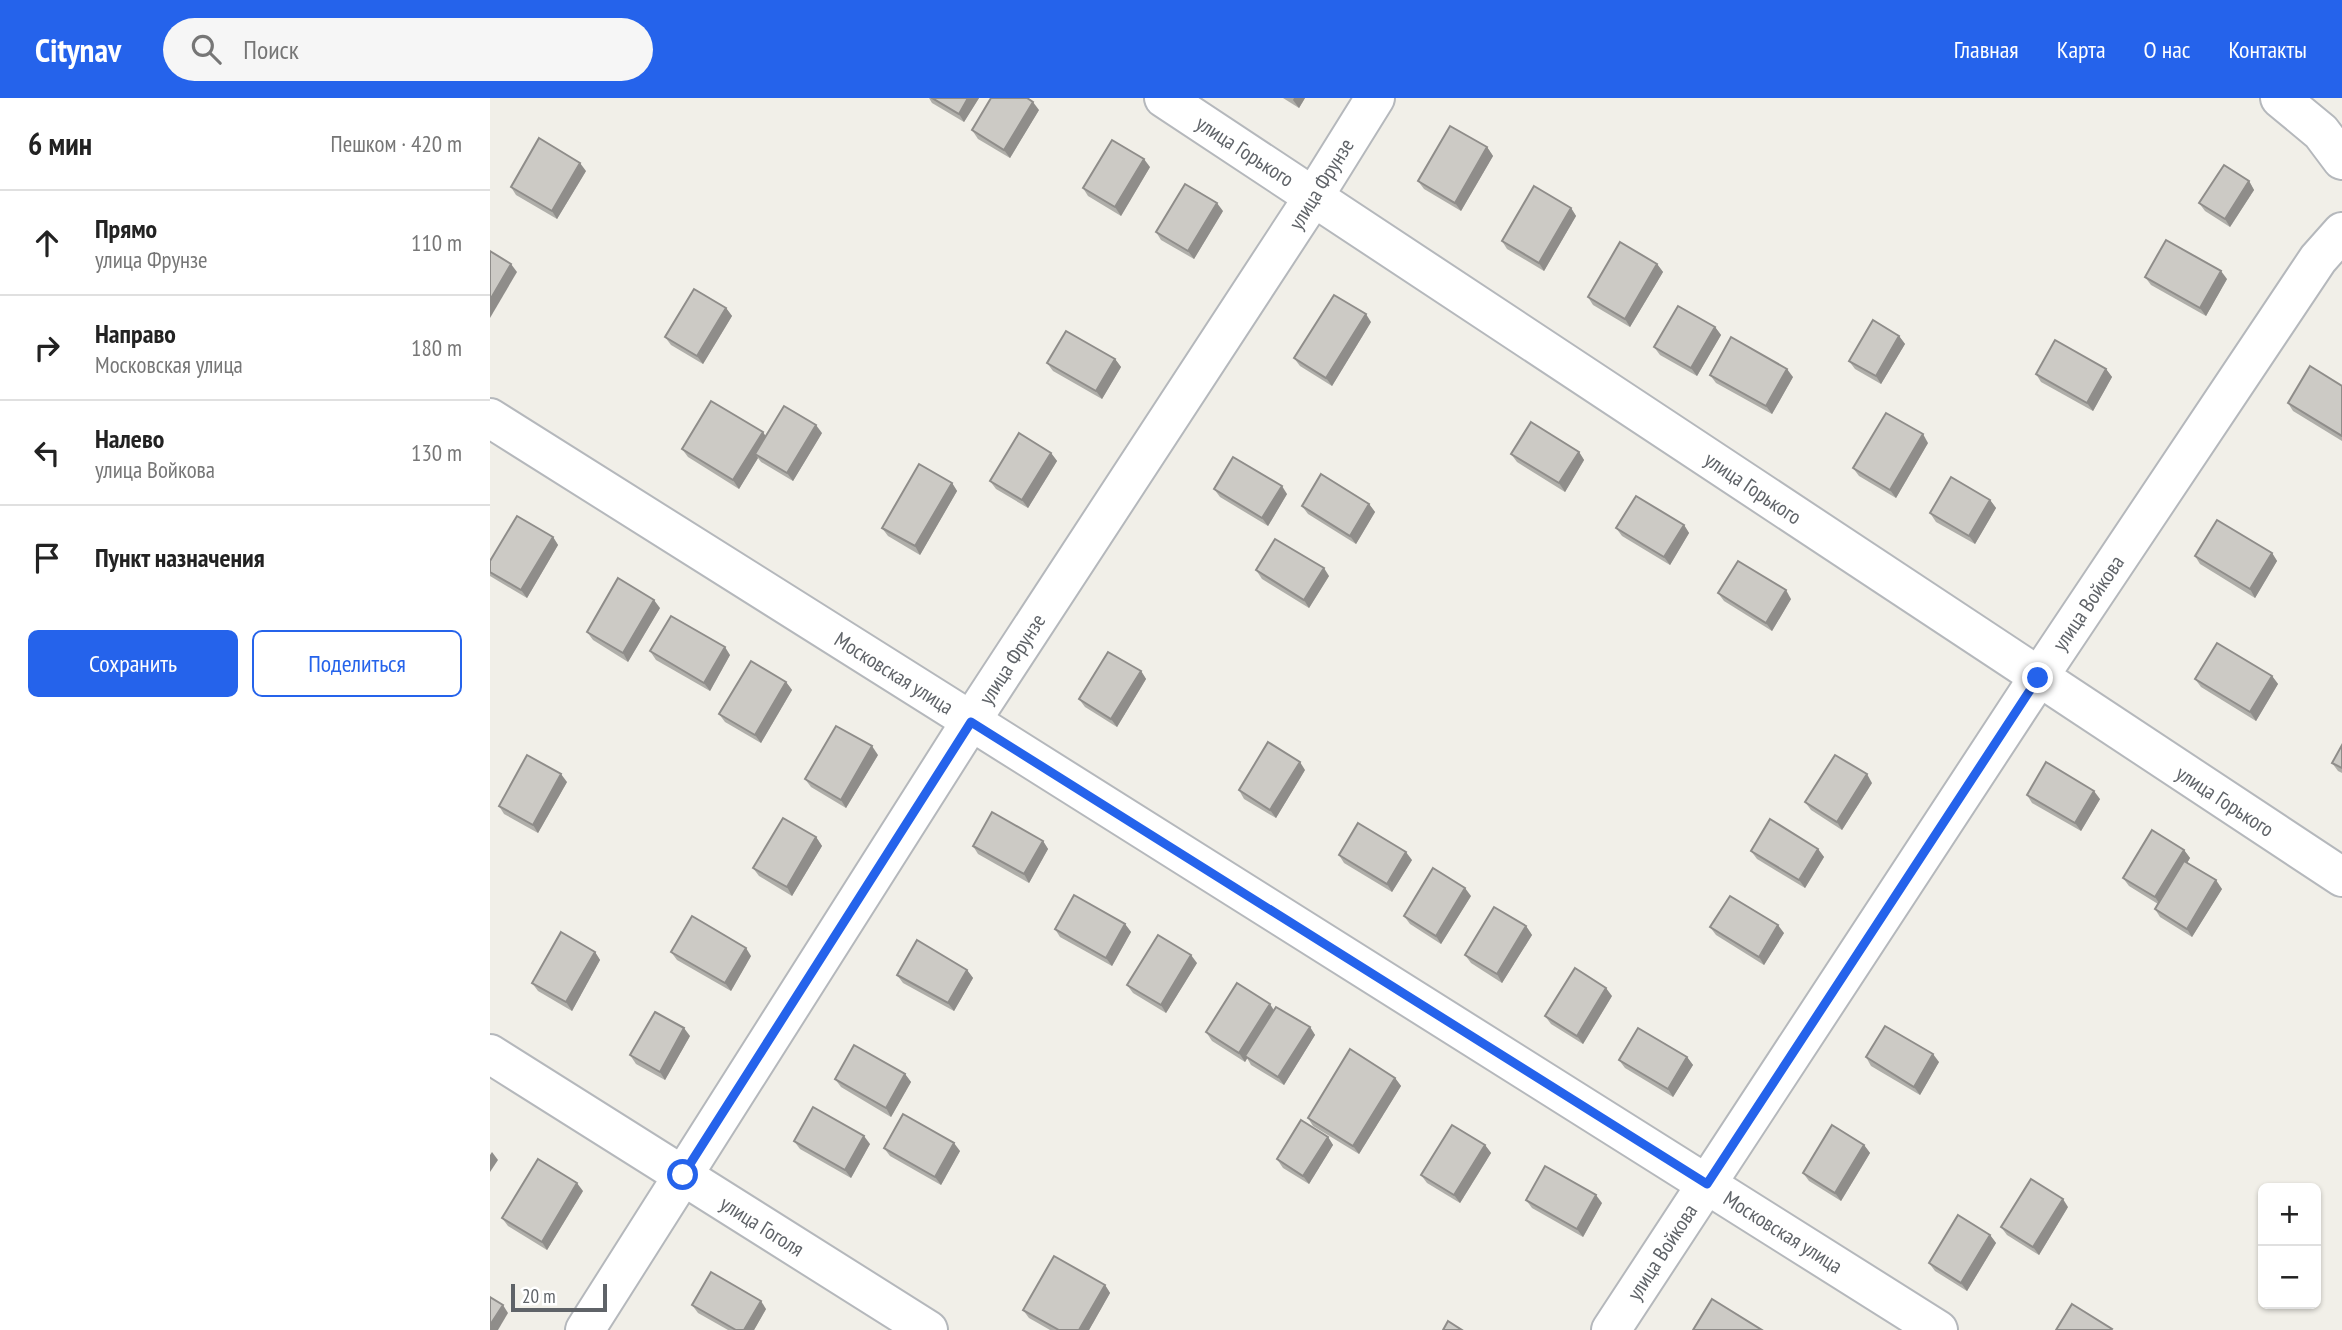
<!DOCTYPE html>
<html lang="ru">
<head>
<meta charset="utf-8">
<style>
	body { margin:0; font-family:"PT Sans Narrow",sans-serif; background:#f6f6f6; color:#222 }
	.controls { position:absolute; right:21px; bottom:21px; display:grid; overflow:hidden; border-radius:10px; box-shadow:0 2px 5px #0004 }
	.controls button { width:63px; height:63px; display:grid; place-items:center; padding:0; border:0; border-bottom:2px solid #e0e0e0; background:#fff; color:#222; font:35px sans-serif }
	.scale { position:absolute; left:21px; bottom:18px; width:96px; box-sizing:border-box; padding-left:7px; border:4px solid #5f6368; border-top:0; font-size:19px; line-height:24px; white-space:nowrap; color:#5f6368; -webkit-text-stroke:5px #fff; paint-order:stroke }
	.stop { position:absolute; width:21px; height:21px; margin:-16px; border:5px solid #2563eb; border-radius:50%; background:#fff }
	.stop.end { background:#2563eb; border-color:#fff; box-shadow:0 2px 7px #0008 }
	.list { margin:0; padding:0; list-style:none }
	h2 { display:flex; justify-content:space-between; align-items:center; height:91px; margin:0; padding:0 28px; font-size:30px }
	h2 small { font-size:23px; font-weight:400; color:#767676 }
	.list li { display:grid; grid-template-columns:46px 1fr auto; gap:21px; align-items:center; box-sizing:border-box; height:105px; padding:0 28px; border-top:2px solid #e0e0e0 }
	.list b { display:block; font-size:26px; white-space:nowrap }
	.list p { margin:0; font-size:23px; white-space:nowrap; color:#767676 }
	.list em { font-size:23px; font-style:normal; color:#767676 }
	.actions { display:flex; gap:14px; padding:21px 28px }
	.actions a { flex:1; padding:16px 0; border:2px solid #2563eb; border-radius:10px; text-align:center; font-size:24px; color:#2563eb }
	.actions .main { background:#2563eb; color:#fff }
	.icon { flex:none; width:38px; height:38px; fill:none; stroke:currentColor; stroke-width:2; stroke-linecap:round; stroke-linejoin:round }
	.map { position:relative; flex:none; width:1852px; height:1232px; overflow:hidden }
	header { display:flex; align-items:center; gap:42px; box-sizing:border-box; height:98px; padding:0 35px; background:#2563eb; color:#fff }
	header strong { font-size:33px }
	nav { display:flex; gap:38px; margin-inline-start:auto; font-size:24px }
	.search { width:490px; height:63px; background:#f6f6f6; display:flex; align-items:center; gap:18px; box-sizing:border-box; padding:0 24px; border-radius:38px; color:#767676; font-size:26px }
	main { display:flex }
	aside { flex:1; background:#fff }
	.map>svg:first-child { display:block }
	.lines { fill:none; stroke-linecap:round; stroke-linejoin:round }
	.minor-casing { stroke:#b5b8bc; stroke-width:42 }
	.minor { stroke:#fff; stroke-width:38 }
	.wall { fill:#afaea9 }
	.shaded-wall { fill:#8f8d8a }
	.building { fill:#cccac5; stroke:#8f8d8a; stroke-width:2 }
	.route { stroke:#2563eb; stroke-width:9 }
	.labels { text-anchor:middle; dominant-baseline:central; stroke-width:7; stroke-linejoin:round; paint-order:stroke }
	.street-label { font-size:21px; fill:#5f6368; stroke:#fff }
</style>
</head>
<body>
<header>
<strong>Citynav</strong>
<div class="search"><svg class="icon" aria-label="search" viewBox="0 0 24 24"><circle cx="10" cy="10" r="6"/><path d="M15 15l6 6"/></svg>Поиск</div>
<nav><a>Главная</a><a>Карта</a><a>О нас</a><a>Контакты</a></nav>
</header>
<main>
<aside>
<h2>6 мин<small>Пешком · 420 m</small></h2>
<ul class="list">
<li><svg class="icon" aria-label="ahead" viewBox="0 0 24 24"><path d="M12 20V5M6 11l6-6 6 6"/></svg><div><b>Прямо</b><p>улица Фрунзе</p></div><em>110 m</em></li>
<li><svg class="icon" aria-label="right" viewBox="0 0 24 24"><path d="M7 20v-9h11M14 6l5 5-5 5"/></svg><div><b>Направо</b><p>Московская улица</p></div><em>180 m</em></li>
<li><svg class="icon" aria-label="left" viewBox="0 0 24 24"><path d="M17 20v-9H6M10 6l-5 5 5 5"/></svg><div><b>Налево</b><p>улица Войкова</p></div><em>130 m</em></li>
<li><svg class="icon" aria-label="arrive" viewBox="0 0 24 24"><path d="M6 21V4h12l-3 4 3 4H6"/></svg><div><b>Пункт назначения</b></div></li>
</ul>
<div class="actions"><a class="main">Сохранить</a><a>Поделиться</a></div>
</aside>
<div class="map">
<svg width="1852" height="1232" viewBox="0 0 1852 1232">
	<rect width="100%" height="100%" fill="#f1efe8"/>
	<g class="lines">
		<!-- minor casing -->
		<g class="minor-casing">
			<g id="minor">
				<path d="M674 0 1852 779"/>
				<path d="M1790 0 1831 34 1852 62"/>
				<path d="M0 320 1448 1232"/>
				<path d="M0 956 438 1232"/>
				<path d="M95 1232 481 623 824 98 885 0"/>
				<path d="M1121 1232 1548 580 1828 161 1852 134"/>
			</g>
		</g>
		<!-- minor -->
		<use href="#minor" class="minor"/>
	</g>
	<!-- wall -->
	<g class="wall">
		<path d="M439 0H489L474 24 442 5Z"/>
		<path d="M793 0H815L809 10Z"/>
		<path d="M549 12 520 60 488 41 482 32Z"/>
		<path d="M997 49 1003 58 971 113 934 91 928 83Z"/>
		<path d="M660 69 631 118 598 98 593 90Z"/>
		<path d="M96 73 67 121 26 97 21 89Z"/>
		<path d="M1759 83 1764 92 1740 129 1715 113 1709 105Z"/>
		<path d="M1081 110 1086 118 1054 173 1017 151 1012 143Z"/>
		<path d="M733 113 704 161 671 142 666 134Z"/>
		<path d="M1167 166 1173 174 1140 229 1103 207 1098 199Z"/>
		<path d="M1655 179 1737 181 1716 218 1661 187Z"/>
		<path d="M236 210 242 218 213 266 181 247 175 239Z"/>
		<path d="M881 224 842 288 810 268 804 260Z"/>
		<path d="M1225 229 1231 237 1207 278 1170 257 1164 249Z"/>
		<path d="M1409 238 1415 246 1391 286 1365 271 1359 263Z"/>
		<path d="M625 261 631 269 612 301 563 273 557 265Z"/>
		<path d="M1616 271 1622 279 1603 313 1551 284 1546 276Z"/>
		<path d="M1220 277 1303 279 1282 316 1226 285Z"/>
		<path d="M1852 288V343L1803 313 1798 305Z"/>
		<path d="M273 334 275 338 332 335 303 383 271 364 268 360 249 391 198 359 192 351Z"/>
		<path d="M1438 345 1406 400 1369 378 1363 370Z"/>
		<path d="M1089 354 1094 362 1075 394 1027 364 1021 356Z"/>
		<path d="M561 355 567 363 538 410 506 391 500 383Z"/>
		<path d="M462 385 467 393 430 457 398 438 392 430Z"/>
		<path d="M724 391 797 396 778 428 730 399Z"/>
		<path d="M1500 402 1506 410 1485 446 1446 424 1440 415Z"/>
		<path d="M879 406 885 414 866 446 818 416 812 408Z"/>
		<path d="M1194 427 1199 435 1180 467 1132 438 1126 430Z"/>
		<path d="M63 439 68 447 37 500 0 478V463Z"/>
		<path d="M1782 455 1787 463 1765 500 1710 466 1705 458Z"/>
		<path d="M766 472 839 478 819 510 772 481Z"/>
		<path d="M1228 495 1301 501 1282 533 1234 503Z"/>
		<path d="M170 510 138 564 103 542 97 534Z"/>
		<path d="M160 553 240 557 220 593 166 562Z"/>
		<path d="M651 573 656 581 627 629 595 609 589 601Z"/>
		<path d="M1782 578 1788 586 1766 623 1711 589 1705 581Z"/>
		<path d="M296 584 302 592 271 645 235 624 229 616Z"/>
		<path d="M1852 647V675L1848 673 1842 665Z"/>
		<path d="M388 657 356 710 321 689 315 681Z"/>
		<path d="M815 672 786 720 754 701 749 692Z"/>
		<path d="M77 684 48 735 14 716 9 708Z"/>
		<path d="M1382 685 1352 732 1321 712 1315 704Z"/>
		<path d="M1537 697 1610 701 1591 733 1542 705Z"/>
		<path d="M326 739 332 748 302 798 269 778 263 770Z"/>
		<path d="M553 743 558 751 539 785 488 756 483 748Z"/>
		<path d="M1328 751 1334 759 1315 790 1267 761 1261 753Z"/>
		<path d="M1694 752 1700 760 1697 765 1732 791 1702 839 1670 819 1665 811 1668 806 1639 788 1633 780Z"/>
		<path d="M849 757 922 762 902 794 854 765Z"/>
		<path d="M981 798 951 846 920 826 914 818Z"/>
		<path d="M635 826 641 834 622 868 570 839 565 831Z"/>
		<path d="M1036 828 1042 837 1012 885 981 865 975 857Z"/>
		<path d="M1220 829 1294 835 1274 867 1226 837Z"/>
		<path d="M105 854 110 862 82 913 48 893 42 885Z"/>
		<path d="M181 854 261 858 241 893 187 862Z"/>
		<path d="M707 865 676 915 643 895 637 887Z"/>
		<path d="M477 872 483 880 464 913 413 885 407 877Z"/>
		<path d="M1122 898 1093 946 1061 926 1055 918Z"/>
		<path d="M784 912 820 929 825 937 794 987 761 967 757 960 755 964 722 943 716 934Z"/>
		<path d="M200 938 175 982 146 966 140 957Z"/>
		<path d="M1197 959 1203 967 1183 999 1135 970 1129 962Z"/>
		<path d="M1376 959 1449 964 1430 997 1381 968Z"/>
		<path d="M415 976 421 984 401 1019 351 989 345 981Z"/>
		<path d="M905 980 911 988 869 1056 823 1028 818 1020Z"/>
		<path d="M838 1039 843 1047 819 1086 793 1070 787 1061Z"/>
		<path d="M304 1043 380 1046 361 1080 310 1051Z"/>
		<path d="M995 1047 1001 1055 970 1105 937 1085 931 1077Z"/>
		<path d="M1374 1047 1380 1055 1351 1103 1319 1083 1313 1075Z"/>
		<path d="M394 1050 470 1053 451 1087 400 1058Z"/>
		<path d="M93 1093 57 1152 18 1128 12 1120Z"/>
		<path d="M1036 1102 1112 1105 1093 1139 1042 1110Z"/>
		<path d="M1578 1109 1549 1157 1517 1137 1511 1129Z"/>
		<path d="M1500 1137 1506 1145 1477 1193 1445 1173 1439 1165Z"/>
		<path d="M615 1187 620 1195 599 1232H560L539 1220 533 1212Z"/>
		<path d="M202 1207 276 1211 264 1232H238L208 1215Z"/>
	</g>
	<!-- shaded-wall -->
	<g class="shaded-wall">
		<path d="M478 0H489L474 24 469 16Z"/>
		<path d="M804 0H815L809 10 803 2Z"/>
		<path d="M543 4 549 12 520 60 514 52Z"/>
		<path d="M997 49 1003 58 971 113 965 105Z"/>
		<path d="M654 61 660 69 631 118 625 109Z"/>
		<path d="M90 65 96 73 67 121 62 113Z"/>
		<path d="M1759 83 1764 92 1740 129 1735 121Z"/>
		<path d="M727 105 733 113 704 161 698 153Z"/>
		<path d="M1081 110 1086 118 1054 173 1049 165Z"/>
		<path d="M21 166 27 174 0 220V202Z"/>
		<path d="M1167 166 1173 174 1140 229 1135 221Z"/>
		<path d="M1731 173 1737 181 1716 218 1710 210Z"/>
		<path d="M236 210 242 218 213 266 207 258Z"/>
		<path d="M876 216 881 224 842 288 836 280Z"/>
		<path d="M1225 229 1231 237 1207 278 1201 270Z"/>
		<path d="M1409 238 1415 246 1391 286 1386 278Z"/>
		<path d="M625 261 631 269 612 301 606 293Z"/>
		<path d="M1297 271 1303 279 1282 316 1276 308Z"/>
		<path d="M1616 271 1622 279 1603 313 1597 305Z"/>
		<path d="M326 327 332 335 303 383 297 375Z"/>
		<path d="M273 334 278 342 265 356 268 360 249 391 243 382Z"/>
		<path d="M1433 336 1438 345 1406 400 1400 392Z"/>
		<path d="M1089 354 1094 362 1075 394 1069 385Z"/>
		<path d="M561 355 567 363 538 410 532 402Z"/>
		<path d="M462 385 467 393 430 457 425 448Z"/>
		<path d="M792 388 797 396 778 428 772 420Z"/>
		<path d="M1500 402 1506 410 1485 446 1479 438Z"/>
		<path d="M879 406 885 414 866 446 860 438Z"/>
		<path d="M1194 427 1199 435 1180 467 1174 459Z"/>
		<path d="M63 439 68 447 37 500 31 492Z"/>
		<path d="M1782 455 1787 463 1765 500 1760 491Z"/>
		<path d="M834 470 839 478 819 510 814 502Z"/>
		<path d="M1296 492 1301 501 1282 533 1276 525Z"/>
		<path d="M164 502 170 510 138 564 133 555Z"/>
		<path d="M235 549 240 557 220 593 214 585Z"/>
		<path d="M651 573 656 581 627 629 621 621Z"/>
		<path d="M1782 578 1788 586 1766 623 1760 614Z"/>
		<path d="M296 584 302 592 271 645 265 637Z"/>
		<path d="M382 648 388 657 356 710 351 702Z"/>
		<path d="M810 664 815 672 786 720 780 712Z"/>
		<path d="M71 676 77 684 48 735 43 727Z"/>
		<path d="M1377 676 1382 685 1352 732 1347 724Z"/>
		<path d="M1604 693 1610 701 1591 733 1585 725Z"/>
		<path d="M326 739 332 748 302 798 297 789Z"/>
		<path d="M553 743 558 751 539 785 534 776Z"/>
		<path d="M1328 751 1334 759 1315 790 1309 782Z"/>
		<path d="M1694 752 1700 760 1671 808 1665 799Z"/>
		<path d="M916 754 922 762 902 794 897 786Z"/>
		<path d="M1726 782 1732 791 1702 839 1697 831Z"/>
		<path d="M975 790 981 798 951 846 946 838Z"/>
		<path d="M635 826 641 834 622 868 616 860Z"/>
		<path d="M1288 827 1294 835 1274 867 1269 859Z"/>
		<path d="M1036 828 1042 837 1012 885 1007 876Z"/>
		<path d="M256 850 261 858 241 893 235 885Z"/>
		<path d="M105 854 110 862 82 913 76 904Z"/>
		<path d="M701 857 707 865 676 915 671 907Z"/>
		<path d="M477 872 483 880 464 913 458 905Z"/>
		<path d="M1116 890 1122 898 1093 946 1087 938Z"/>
		<path d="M780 906 785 914 755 964 749 955Z"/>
		<path d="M820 929 825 937 794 987 788 979Z"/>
		<path d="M194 930 200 938 175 982 170 974Z"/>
		<path d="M1443 956 1449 964 1430 997 1424 989Z"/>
		<path d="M1197 959 1203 967 1183 999 1178 991Z"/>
		<path d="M415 976 421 984 401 1019 396 1010Z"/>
		<path d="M905 980 911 988 869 1056 863 1048Z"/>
		<path d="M374 1038 380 1046 361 1080 355 1072Z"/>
		<path d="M838 1039 843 1047 819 1086 813 1078Z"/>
		<path d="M464 1045 470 1053 451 1087 445 1079Z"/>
		<path d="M995 1047 1001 1055 970 1105 964 1097Z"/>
		<path d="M1374 1047 1380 1055 1351 1103 1345 1095Z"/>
		<path d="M2 1054 8 1062 0 1074V1057Z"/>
		<path d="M87 1085 93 1093 57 1152 52 1144Z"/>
		<path d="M1106 1097 1112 1105 1093 1139 1087 1131Z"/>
		<path d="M1573 1101 1578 1109 1549 1157 1543 1149Z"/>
		<path d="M1500 1137 1506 1145 1477 1193 1471 1185Z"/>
		<path d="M615 1187 620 1195 599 1232H589Z"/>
		<path d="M271 1203 276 1211 264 1232H254Z"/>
		<path d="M13 1207 18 1215 8 1232H0V1227Z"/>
	</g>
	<!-- building -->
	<g class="building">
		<path d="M442 0H478L469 16Z"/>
		<path d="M501 0H537L543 4 514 52 482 32Z"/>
		<path d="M960 28 997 49 965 105 928 83Z"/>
		<path d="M49 40 90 65 62 113 21 89Z"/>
		<path d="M622 42 654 61 625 109 593 90Z"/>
		<path d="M1734 67 1759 83 1735 121 1709 105Z"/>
		<path d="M695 86 727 105 698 153 666 134Z"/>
		<path d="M1044 88 1081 110 1049 165 1012 143Z"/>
		<path d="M1676 142 1731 173 1710 210 1655 179Z"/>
		<path d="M1130 144 1167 166 1135 221 1098 199Z"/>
		<path d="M0 153 21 166 0 202Z"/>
		<path d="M204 191 236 210 207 258 175 239Z"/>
		<path d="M844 197 876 216 836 280 804 260Z"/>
		<path d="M1188 208 1225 229 1201 270 1164 249Z"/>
		<path d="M1383 222 1409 238 1386 278 1359 263Z"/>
		<path d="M576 233 625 261 606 293 557 265Z"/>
		<path d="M1241 239 1297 271 1276 308 1220 277Z"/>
		<path d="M1565 242 1616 271 1597 305 1546 276Z"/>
		<path d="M1820 268 1852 288V338L1798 305Z"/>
		<path d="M221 303 273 334 243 382 192 351Z"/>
		<path d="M294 308 326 327 297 375 265 356Z"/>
		<path d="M1396 315 1433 336 1400 392 1363 370Z"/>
		<path d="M1041 324 1089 354 1069 385 1021 356Z"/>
		<path d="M529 335 561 355 532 402 500 383Z"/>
		<path d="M743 359 792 388 772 420 724 391Z"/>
		<path d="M429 366 462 385 425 448 392 430Z"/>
		<path d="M831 376 879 406 860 438 812 408Z"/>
		<path d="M1461 379 1500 402 1479 438 1440 415Z"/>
		<path d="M1146 398 1194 427 1174 459 1126 430Z"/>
		<path d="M27 418 63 439 31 492 0 474V463Z"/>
		<path d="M1727 422 1782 455 1760 491 1705 458Z"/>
		<path d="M785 441 834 470 814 502 766 472Z"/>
		<path d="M1248 463 1296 492 1276 525 1228 495Z"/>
		<path d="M128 480 164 502 133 555 97 534Z"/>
		<path d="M181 518 235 549 214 585 160 553Z"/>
		<path d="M1727 545 1782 578 1760 614 1705 581Z"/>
		<path d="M618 554 651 573 621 621 589 601Z"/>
		<path d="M261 563 296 584 265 637 229 616Z"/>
		<path d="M346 628 382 648 351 702 315 681Z"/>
		<path d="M778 644 810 664 780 712 749 692Z"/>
		<path d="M1852 647V670L1842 665Z"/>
		<path d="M37 657 71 676 43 727 9 708Z"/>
		<path d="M1345 657 1377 676 1347 724 1315 704Z"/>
		<path d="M1556 664 1604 693 1585 725 1537 697Z"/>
		<path d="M502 714 553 743 534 776 483 748Z"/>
		<path d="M293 720 326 739 297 789 263 770Z"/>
		<path d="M1280 721 1328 751 1309 782 1261 753Z"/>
		<path d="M868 725 916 754 897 786 849 757Z"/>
		<path d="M1662 732 1694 752 1665 799 1633 780Z"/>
		<path d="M1694 763 1726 782 1697 831 1665 811Z"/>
		<path d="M943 770 975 790 946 838 914 818Z"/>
		<path d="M584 797 635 826 616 860 565 831Z"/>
		<path d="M1240 798 1288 827 1269 859 1220 829Z"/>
		<path d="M1004 809 1036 828 1007 876 975 857Z"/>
		<path d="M202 818 256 850 235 885 181 854Z"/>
		<path d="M71 834 105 854 76 904 42 885Z"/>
		<path d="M668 837 701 857 671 907 637 887Z"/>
		<path d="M427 842 477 872 458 905 407 877Z"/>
		<path d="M1085 870 1116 890 1087 938 1055 918Z"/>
		<path d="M747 885 780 906 749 955 716 934Z"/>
		<path d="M786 909 820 929 788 979 755 958Z"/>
		<path d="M165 914 194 930 170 974 140 957Z"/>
		<path d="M1395 928 1443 956 1424 989 1376 959Z"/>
		<path d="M1148 930 1197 959 1178 991 1129 962Z"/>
		<path d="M364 947 415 976 396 1010 345 981Z"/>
		<path d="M860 951 905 980 863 1048 818 1020Z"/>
		<path d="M323 1009 374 1038 355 1072 304 1043Z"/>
		<path d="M413 1016 464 1045 445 1079 394 1050Z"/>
		<path d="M811 1022 838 1039 813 1078 787 1061Z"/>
		<path d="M962 1027 995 1047 964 1097 931 1077Z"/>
		<path d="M1342 1027 1374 1047 1345 1095 1313 1075Z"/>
		<path d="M48 1061 87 1085 52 1144 12 1120Z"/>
		<path d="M1055 1068 1106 1097 1087 1131 1036 1102Z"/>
		<path d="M1541 1081 1573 1101 1543 1149 1511 1129Z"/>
		<path d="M1468 1117 1500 1137 1471 1185 1439 1165Z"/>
		<path d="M564 1158 615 1187 589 1232H569L533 1212Z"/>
		<path d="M221 1174 271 1203 254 1232H246L202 1207Z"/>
		<path d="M0 1199 13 1207 0 1227Z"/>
		<path d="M1222 1201 1272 1232H1203Z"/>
		<path d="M1582 1206 1622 1231 1621 1232H1566Z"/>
		<path d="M958 1223 972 1232H953Z"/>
	</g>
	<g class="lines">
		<!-- route -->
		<path class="route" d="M193 1077 481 624 1217 1086 1548 580"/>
	</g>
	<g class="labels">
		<!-- street labels -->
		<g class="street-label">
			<text transform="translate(755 53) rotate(33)">улица Горького</text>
			<text transform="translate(831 86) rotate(-58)">улица Фрунзе</text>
			<text transform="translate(1263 390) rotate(34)">улица Горького</text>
			<text transform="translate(1598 505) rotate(-56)">улица Войкова</text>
			<text transform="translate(522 561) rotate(-57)">улица Фрунзе</text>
			<text transform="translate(404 575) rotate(32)">Московская улица</text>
			<text transform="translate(1735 703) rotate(33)">улица Горького</text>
			<text transform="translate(272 1128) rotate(32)">улица Гоголя</text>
			<text transform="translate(1293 1134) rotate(32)">Московская улица</text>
			<text transform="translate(1172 1154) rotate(-57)">улица Войкова</text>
		</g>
	</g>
</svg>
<div class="controls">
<button>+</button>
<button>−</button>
</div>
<div class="scale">20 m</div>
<div class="stop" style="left:193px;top:1077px"></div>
<div class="stop end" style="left:1548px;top:580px"></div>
</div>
</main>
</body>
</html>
